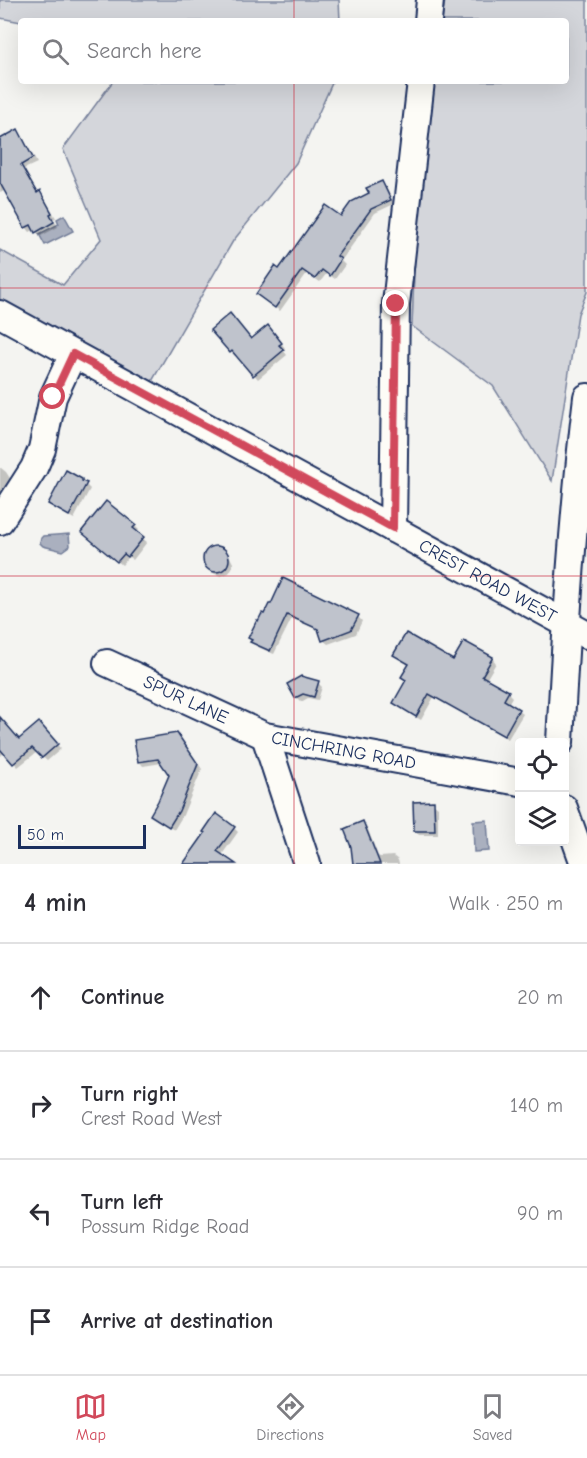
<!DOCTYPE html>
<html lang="en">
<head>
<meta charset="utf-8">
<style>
	body { margin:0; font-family:"Comic Neue",sans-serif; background:#f2f2f3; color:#2b2b33 }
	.controls { position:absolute; right:18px; bottom:18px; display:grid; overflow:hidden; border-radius:6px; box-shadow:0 6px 24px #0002 }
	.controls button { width:54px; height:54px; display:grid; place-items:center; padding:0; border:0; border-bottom:2px solid #e1e1e2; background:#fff; color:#2b2b33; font:30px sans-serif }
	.scale { position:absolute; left:18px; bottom:15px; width:128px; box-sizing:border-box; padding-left:6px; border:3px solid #1b2f5e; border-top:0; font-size:16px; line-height:21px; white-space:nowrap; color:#1b2f5e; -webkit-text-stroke:4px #fdfcf7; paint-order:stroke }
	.stop { position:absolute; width:18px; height:18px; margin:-14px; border:4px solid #d1495b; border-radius:50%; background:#fff }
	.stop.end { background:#d1495b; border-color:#fff; box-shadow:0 2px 6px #0008 }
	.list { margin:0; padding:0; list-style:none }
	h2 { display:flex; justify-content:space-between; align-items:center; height:78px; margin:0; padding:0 24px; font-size:26px }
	h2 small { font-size:20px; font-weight:400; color:#7c7c81 }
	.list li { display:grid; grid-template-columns:39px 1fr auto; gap:18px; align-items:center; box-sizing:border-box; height:108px; padding:0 24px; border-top:2px solid #e1e1e2 }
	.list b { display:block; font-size:22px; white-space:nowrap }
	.list p { margin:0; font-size:20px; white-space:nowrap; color:#7c7c81 }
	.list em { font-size:20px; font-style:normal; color:#7c7c81 }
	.icon { flex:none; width:33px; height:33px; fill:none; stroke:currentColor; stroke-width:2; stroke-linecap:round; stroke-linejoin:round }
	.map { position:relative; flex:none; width:587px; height:864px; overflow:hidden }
	.search { position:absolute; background:#fff; box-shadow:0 6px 24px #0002; left:18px; right:18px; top:18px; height:66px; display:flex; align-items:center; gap:15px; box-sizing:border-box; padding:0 21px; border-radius:6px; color:#7c7c81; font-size:22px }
	.sheet { height:510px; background:#fff }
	nav { display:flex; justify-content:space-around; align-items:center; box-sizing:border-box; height:84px; border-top:2px solid #e1e1e2; background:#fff; font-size:16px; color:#7c7c81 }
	nav a { display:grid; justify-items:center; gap:3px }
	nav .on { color:#d1495b }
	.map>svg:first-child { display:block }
	.green { fill:#d4d6db; stroke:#78829c; stroke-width:1.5 }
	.water { fill:#aab0bf; stroke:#717c98; stroke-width:1.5 }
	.shadow { fill:#0003 }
	.building { fill:#bfc3cc; stroke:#1b2f5e; stroke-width:1.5 }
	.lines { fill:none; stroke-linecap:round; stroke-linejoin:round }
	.minor-casing { stroke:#1b2f5e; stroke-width:30 }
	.minor { stroke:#fdfcf7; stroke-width:26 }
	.route { stroke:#d1495b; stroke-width:8 }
	.grid { fill:none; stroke:#d1495b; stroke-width:1.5; stroke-opacity:0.55 }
	.labels { text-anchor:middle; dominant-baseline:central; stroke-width:4.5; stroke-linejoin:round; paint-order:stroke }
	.street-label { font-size:18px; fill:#1b2f5e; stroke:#fdfcf7 }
</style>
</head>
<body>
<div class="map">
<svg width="587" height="864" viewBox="0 0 587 864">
	<rect width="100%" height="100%" fill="#f4f4f1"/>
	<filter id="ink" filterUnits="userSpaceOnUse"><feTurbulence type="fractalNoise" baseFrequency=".0167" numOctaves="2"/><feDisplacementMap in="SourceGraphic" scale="12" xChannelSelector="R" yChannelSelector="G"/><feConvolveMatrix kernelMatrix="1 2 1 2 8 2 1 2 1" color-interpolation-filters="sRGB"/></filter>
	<g filter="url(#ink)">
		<!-- green -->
		<g class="green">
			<path d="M0 0H339L340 21 21 22 0 18Z"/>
			<path d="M445 0H587V292L578 314 552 481 493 386 412 326 418 175 433 81H566V21H442Z"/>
			<path d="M113 81H333L296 163 233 241 151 383 0 300V250L63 285 101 239 63 149Z"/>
		</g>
		<!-- water -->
		<g class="water">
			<path d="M64 215 73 231 45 245 39 234 59 224 57 219Z"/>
			<path d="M69 534 70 546 63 551 43 546 40 543 41 538 43 536Z"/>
			<path d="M487 820 489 851 474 852 473 821Z"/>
		</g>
		<!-- shadow -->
		<g class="shadow">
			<path d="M18 131 22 136 37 163 24 169 38 194 40 193 44 197 56 218 53 219 58 227 41 236 34 230 30 232 26 227 6 190 0 193V141Z"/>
			<path d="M382 182 386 187 394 204 375 213 341 261 345 265 335 279 327 273 320 282 307 273 280 311 262 298 280 271 371 194Z"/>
			<path d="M213 330 252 340 272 331 285 348 283 350 287 355 258 379 237 355 235 356 231 352Z"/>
			<path d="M0 468H1L6 472 13 483 0 502Z"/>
			<path d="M81 480 90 489 74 519 54 508 50 504Z"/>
			<path d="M135 526 139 530 136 533 147 542 133 560 129 557 122 565 88 536Z"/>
			<path d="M217 547 220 548 225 552 230 557 233 563V566L229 573 221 576 215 574 207 566 205 558V555L209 550Z"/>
			<path d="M270 606 358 617 362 621 356 634 328 644 323 640 320 631 292 618 274 654 256 646 252 642Z"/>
			<path d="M395 655 453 662 492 658 496 663 486 680 508 693 512 697 508 704 518 710 523 714 508 739 434 697 421 720 399 707 395 703 407 681 403 677 410 666 399 659Z"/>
			<path d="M318 683 322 687 318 700 308 698 301 702 296 697Z"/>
			<path d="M0 720 19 741 43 729 61 749 47 761 37 752 18 767 5 752 0 756Z"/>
			<path d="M181 740 202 769 183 815 174 830 156 819 151 815 171 774 162 763 143 766 139 761Z"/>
			<path d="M433 803 438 807V835H419L415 831Z"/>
			<path d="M363 823 367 827 378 856 380 857 393 856 398 860 399 864H353Z"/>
			<path d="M234 828 238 832 221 856 233 864H185Z"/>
		</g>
		<!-- building -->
		<g class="building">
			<path d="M18 129 33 158 21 165 37 193 40 191 52 213 50 214 54 222 35 233 31 225 25 228 0 183V139Z"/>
			<path d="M382 181 391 200 371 209 337 256 341 259 330 276 322 270 315 279 302 270 275 308 256 294 275 266 279 269 325 205 341 216 351 202 369 193 366 188Z"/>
			<path d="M230 313 251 339 268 325 282 343 279 345 284 350 253 376 232 351 230 353 210 330Z"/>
			<path d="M66 470 82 479V481L87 483 69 516 48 504Z"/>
			<path d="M106 501 136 525 133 528 144 537 128 557 124 554 117 562 81 532Z"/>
			<circle cx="216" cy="559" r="13"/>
			<path d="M283 578 359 615 351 630 322 641 318 629 287 615 270 651 250 642 252 640 248 638 257 620 258 621 262 613 264 614 269 604H271Z"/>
			<path d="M406 633 453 660 464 641 493 657 482 676 509 691 504 700 519 709 504 736 429 694 416 717 393 703 406 680 401 677 409 664 393 655Z"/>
			<path d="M301 676 319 681 314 697 303 694 295 698 287 684Z"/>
			<path d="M0 717 19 739 39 722 58 744 42 758 32 748 13 764 0 749Z"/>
			<path d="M177 733 198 764 179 811 169 827 150 815 158 801 169 775 158 759 138 762 134 740Z"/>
			<path d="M434 801 435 831H414L413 802Z"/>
			<path d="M216 813 235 827 217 851 236 864H183L205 833 203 832Z"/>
			<path d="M363 821 380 864H353L351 847 344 829Z"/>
		</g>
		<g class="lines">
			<!-- minor casing -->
			<g class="minor-casing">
				<g id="minor">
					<path d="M428 21 430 0"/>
					<path id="s1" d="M0 314 587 635"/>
					<path d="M0 521 34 468 42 449 53 397 73 354"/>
					<path d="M393 529 396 304 421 81"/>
					<path id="s2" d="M107 663 265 736 520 782"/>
					<path d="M265 736 307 864"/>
					<path d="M560 742C566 627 573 511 587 397"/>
					<path d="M564 808 584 864"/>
				</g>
			</g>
			<!-- minor -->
			<use href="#minor" class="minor"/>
		</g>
	</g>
	<g class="lines" filter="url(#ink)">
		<!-- route -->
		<path class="route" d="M53 397 73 354 393 528 396 304"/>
	</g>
	<!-- grid -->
	<path class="grid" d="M294 0V21M294 81V864M0 288H587M0 576H587"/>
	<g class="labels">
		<!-- street labels -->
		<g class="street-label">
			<text stroke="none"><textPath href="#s1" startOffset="556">CREST ROAD WEST</textPath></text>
			<text stroke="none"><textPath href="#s2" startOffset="87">SPUR LANE</textPath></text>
			<text stroke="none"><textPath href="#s2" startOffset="254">CINCHRING ROAD</textPath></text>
		</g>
	</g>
</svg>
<div class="controls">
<button><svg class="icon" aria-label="locate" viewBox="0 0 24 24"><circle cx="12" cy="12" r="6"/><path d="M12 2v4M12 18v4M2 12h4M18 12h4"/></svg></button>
<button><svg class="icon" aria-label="layers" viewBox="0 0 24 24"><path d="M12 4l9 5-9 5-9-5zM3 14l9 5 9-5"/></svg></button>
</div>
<div class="scale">50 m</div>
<div class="stop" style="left:53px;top:397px"></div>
<div class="stop end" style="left:396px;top:304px"></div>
<div class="search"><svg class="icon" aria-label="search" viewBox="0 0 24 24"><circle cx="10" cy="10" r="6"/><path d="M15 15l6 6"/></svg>Search here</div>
</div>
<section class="sheet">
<h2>4 min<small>Walk · 250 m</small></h2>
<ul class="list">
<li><svg class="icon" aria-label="ahead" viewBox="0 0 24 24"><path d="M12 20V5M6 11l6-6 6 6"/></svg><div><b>Continue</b></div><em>20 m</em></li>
<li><svg class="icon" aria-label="right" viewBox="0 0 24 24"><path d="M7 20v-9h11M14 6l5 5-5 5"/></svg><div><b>Turn right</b><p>Crest Road West</p></div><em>140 m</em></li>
<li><svg class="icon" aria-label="left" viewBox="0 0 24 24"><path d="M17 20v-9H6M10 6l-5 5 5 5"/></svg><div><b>Turn left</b><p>Possum Ridge Road</p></div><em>90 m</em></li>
<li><svg class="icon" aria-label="arrive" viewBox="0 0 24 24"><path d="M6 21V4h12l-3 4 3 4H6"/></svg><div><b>Arrive at destination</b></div></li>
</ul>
</section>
<nav>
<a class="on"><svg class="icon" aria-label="map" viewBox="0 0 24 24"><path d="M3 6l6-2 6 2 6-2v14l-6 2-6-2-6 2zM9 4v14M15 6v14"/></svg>Map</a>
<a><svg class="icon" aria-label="directions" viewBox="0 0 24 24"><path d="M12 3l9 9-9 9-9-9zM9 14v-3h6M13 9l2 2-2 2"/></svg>Directions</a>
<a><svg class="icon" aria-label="saved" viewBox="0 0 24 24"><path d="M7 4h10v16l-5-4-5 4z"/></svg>Saved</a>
</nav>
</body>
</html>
